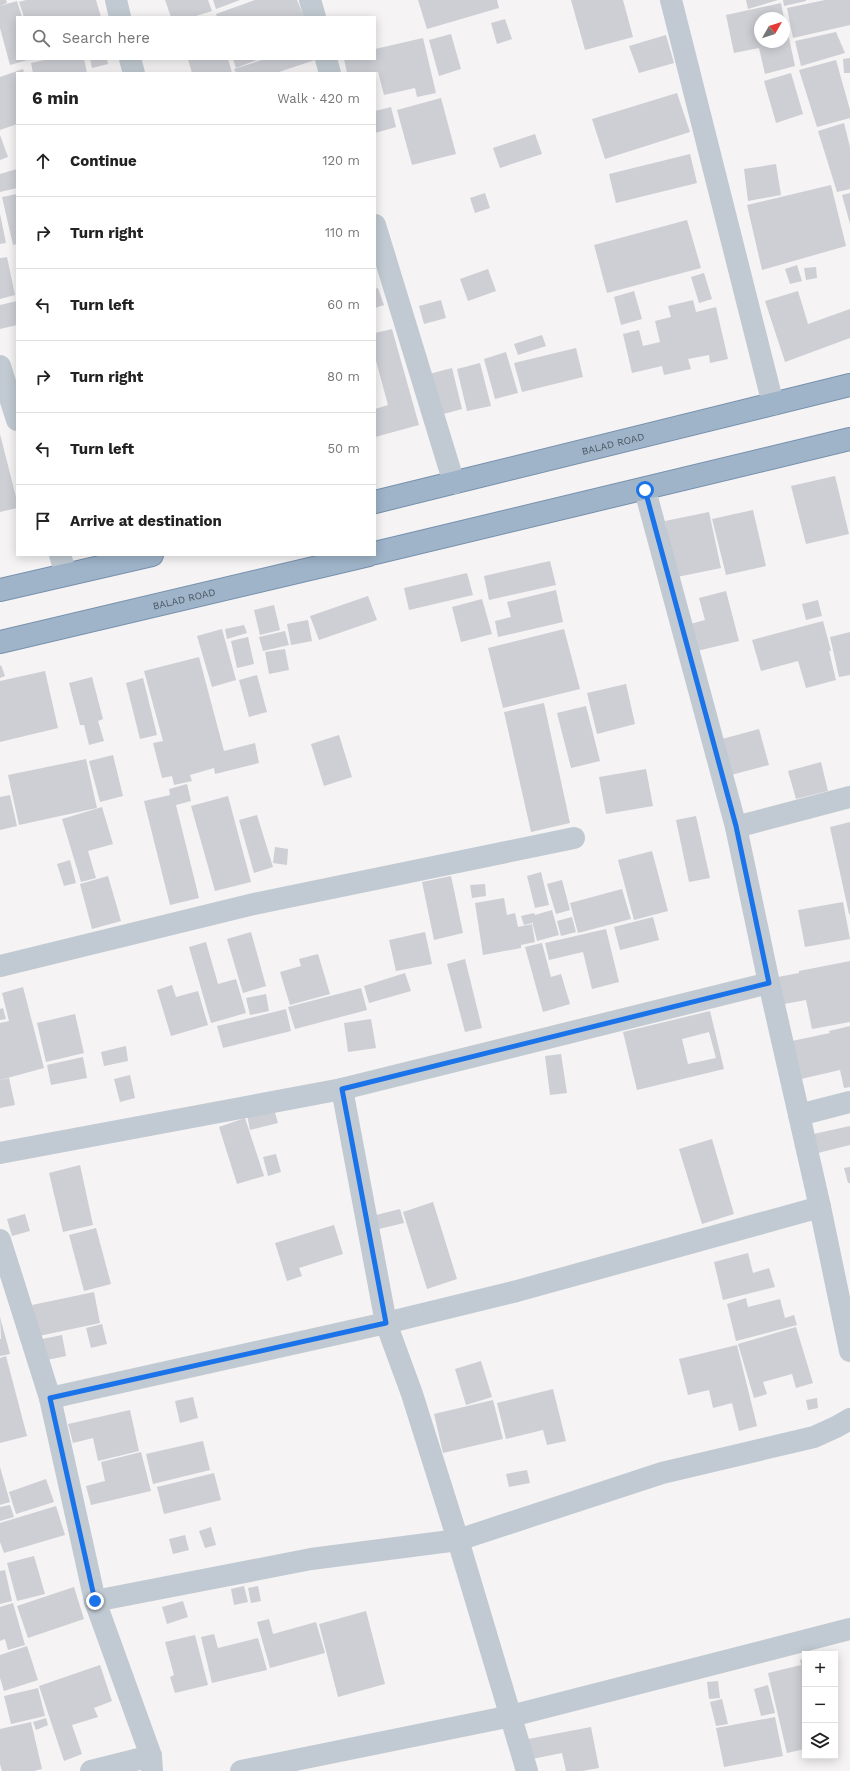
<!DOCTYPE html>
<html lang="en">
<head>
<meta charset="utf-8">
<style>
	body { margin:0; font-family:"Work Sans",sans-serif; background:#f6f6f6; color:#222 }
	.controls { position:absolute; right:12px; bottom:12px; display:grid; overflow:hidden; border-radius:0px; box-shadow:0 2px 10px #0003 }
	.controls button { width:36px; height:36px; display:grid; place-items:center; padding:0; border:0; border-bottom:1px solid #e0e0e0; background:#fff; color:#222; font:20px sans-serif }
	.compass { position:absolute; left:754px; top:12px; width:36px; height:36px; border-radius:50%; background:#fff; box-shadow:0 2px 10px #0003; rotate:51deg }
	.stop { position:absolute; width:12px; height:12px; margin:-9px; border:3px solid #1a73e8; border-radius:50%; background:#fff }
	.stop.end { background:#1a73e8; border-color:#fff; box-shadow:0 1px 4px #0008 }
	.list { margin:0; padding:0; list-style:none }
	h2 { display:flex; justify-content:space-between; align-items:center; height:52px; margin:0; padding:0 16px; font-size:17px }
	h2 small { font-size:13px; font-weight:400; color:#767676 }
	.list li { display:grid; grid-template-columns:26px 1fr auto; gap:12px; align-items:center; box-sizing:border-box; height:72px; padding:0 16px; border-top:1px solid #e0e0e0 }
	.list b { display:block; font-size:15px; white-space:nowrap }
	.list em { font-size:13px; font-style:normal; color:#767676 }
	.icon { flex:none; width:22px; height:22px; fill:none; stroke:currentColor; stroke-width:2; stroke-linecap:round; stroke-linejoin:round }
	.map { position:relative; flex:none; width:850px; height:1771px; overflow:hidden }
	.search { position:absolute; background:#fff; box-shadow:0 2px 10px #0003; left:16px; top:16px; width:360px; height:44px; display:flex; align-items:center; gap:10px; box-sizing:border-box; padding:0 14px; border-radius:0px; color:#767676; font-size:15px }
	.panel { position:absolute; background:#fff; box-shadow:0 2px 10px #0003; left:16px; top:72px; width:360px; height:484px; border-radius:0px }
	.map>svg:first-child { display:block }
	.building { fill:#cdcfd5; fill-rule:evenodd }
	.lines { fill:none; stroke-linecap:round; stroke-linejoin:round }
	.trunk-casing { stroke:#7690ad; stroke-width:24 }
	.minor { stroke:#c1cad2; stroke-width:22 }
	.trunk { stroke:#9fb4c9; stroke-width:22 }
	.route { stroke:#1a73e8; stroke-width:5 }
	.labels { text-anchor:middle; dominant-baseline:central; stroke-width:3; stroke-linejoin:round; paint-order:stroke }
	.street-label { font-size:10px; fill:#4a5661; stroke:#fff }
</style>
</head>
<body>
<div class="map">
<svg width="850" height="1771" viewBox="0 0 850 1771">
	<rect width="100%" height="100%" fill="#f5f3f3"/>
	<!-- building -->
	<g class="building">
		<path d="M0 0H6L7 3 0 6Z"/>
		<path d="M26 0H96L101 17H24L19 2Z"/>
		<path d="M165 0H208L212 11 193 17H171Z"/>
		<path d="M213 0H240L216 9Z"/>
		<path d="M255 0H297L304 17H217L216 14Z"/>
		<path d="M418 0H497L499 8 427 29Z"/>
		<path d="M571 0H623L633 37 585 50Z"/>
		<path d="M746 0H778L748 9Z"/>
		<path d="M783 0H806V1L784 6Z"/>
		<path d="M825 0H850V25L793 38 787 8Z"/>
		<path d="M17 1 22 17H17V59H31L10 65 0 28V6Z"/>
		<path d="M781 3 784 18H760V42H784L785 20 795 66 765 74 759 48 734 53 726 15Z"/>
		<path d="M505 19 512 39 497 44 491 23Z"/>
		<path d="M836 32 845 53 801 66 795 41Z"/>
		<path d="M451 34 461 69 439 76 429 40Z"/>
		<path d="M666 35 674 63 639 73 629 46Z"/>
		<path d="M423 38 436 93 417 97 415 88 384 95 378 72 347 73 344 59H375V49Z"/>
		<path d="M850 58V73H844L843 59Z"/>
		<path d="M49 59H84L87 73H33L31 63Z"/>
		<path d="M90 59H107L108 64 92 68Z"/>
		<path d="M188 59H228L232 73H192Z"/>
		<path d="M233 59H259L236 68Z"/>
		<path d="M265 59H318L276 73H236L234 69Z"/>
		<path d="M836 60 850 110V118L817 127 799 70Z"/>
		<path d="M23 69 24 73H17V124L0 130V77Z"/>
		<path d="M791 73 803 114 776 123 764 81Z"/>
		<path d="M677 93 690 132 605 159 592 119Z"/>
		<path d="M441 98 456 154 412 165 397 110Z"/>
		<path d="M391 107 396 127 375 133V111Z"/>
		<path d="M844 123 850 147V189L837 192 818 131Z"/>
		<path d="M535 134 542 154 500 168 493 148Z"/>
		<path d="M0 135 8 157 0 160Z"/>
		<path d="M690 154 697 183 616 203 609 174Z"/>
		<path d="M776 164 781 195 748 201 744 169Z"/>
		<path d="M17 169V188L0 192V174Z"/>
		<path d="M831 185 846 246 762 270 747 205Z"/>
		<path d="M485 193 490 208 475 213 470 198Z"/>
		<path d="M850 193V224L842 195Z"/>
		<path d="M17 194V244L13 245 2 197Z"/>
		<path d="M0 214 6 243 0 244Z"/>
		<path d="M687 220 701 268 607 293 594 245Z"/>
		<path d="M7 257 15 295 0 299V258Z"/>
		<path d="M797 265 802 281 790 284 785 269Z"/>
		<path d="M816 267 817 278 806 280 804 268Z"/>
		<path d="M488 269 496 291 468 301 460 279Z"/>
		<path d="M704 273 712 299 699 303 691 277Z"/>
		<path d="M378 288 384 305 375 308V289Z"/>
		<path d="M634 291 642 319 621 325 614 297Z"/>
		<path d="M798 291 808 324 850 309V338L785 362 765 301Z"/>
		<path d="M441 300 446 318 424 324 419 306Z"/>
		<path d="M693 300 696 312 716 307 728 359 710 363 709 355 688 359 691 369 664 375 662 366 632 373 623 334 639 330 643 346 660 342 655 321 671 317 668 306Z"/>
		<path d="M17 301V325L0 329V305Z"/>
		<path d="M392 329 419 425 375 437V409L388 405 375 357V333Z"/>
		<path d="M542 335 546 346 518 355 514 344Z"/>
		<path d="M576 348 583 377 522 392 514 363Z"/>
		<path d="M506 352 518 393 495 399 484 359Z"/>
		<path d="M480 363 491 406 467 411 457 369Z"/>
		<path d="M452 368 462 409 440 415 429 374Z"/>
		<path d="M0 434 17 501V508L0 512Z"/>
		<path d="M835 476 849 534 806 544 791 486Z"/>
		<path d="M753 510 766 566 726 575 712 519Z"/>
		<path d="M709 512 721 568 677 577 665 521Z"/>
		<path d="M550 561 556 585 489 600 484 576Z"/>
		<path d="M467 573 473 595 409 610 404 588Z"/>
		<path d="M556 590 563 622 498 637 495 621 511 617 507 602Z"/>
		<path d="M726 591 739 641 697 651 690 624 705 620 699 598Z"/>
		<path d="M368 596 377 620 319 640 310 616Z"/>
		<path d="M482 599 492 634 461 642 452 607Z"/>
		<path d="M818 600 822 616 806 620 802 604Z"/>
		<path d="M274 605 280 630 260 635 254 610Z"/>
		<path d="M308 620 312 641 291 645 287 624Z"/>
		<path d="M823 621 831 651H829L836 680 806 688 798 661 761 671 752 640Z"/>
		<path d="M244 625 247 633 227 639 225 629Z"/>
		<path d="M222 629 236 680 212 687 197 636Z"/>
		<path d="M564 629 580 689 503 708 488 648Z"/>
		<path d="M285 631 289 645 263 651 259 637Z"/>
		<path d="M850 632V675L839 677 830 637Z"/>
		<path d="M248 637 254 664 237 668 231 641Z"/>
		<path d="M285 649 289 670 269 674 265 652Z"/>
		<path d="M199 657 224 751 255 743 259 763 215 774 214 768 190 775 192 781 174 785 172 776 162 778 153 743 163 741 144 671Z"/>
		<path d="M1 665 5 676 0 678V666Z"/>
		<path d="M45 671 58 728 0 742V681Z"/>
		<path d="M257 675 267 712 249 717 239 680Z"/>
		<path d="M92 677 103 719 98 721 104 741 89 745 84 725H80L69 683Z"/>
		<path d="M143 678 157 735 140 739 126 683Z"/>
		<path d="M626 684 635 724 597 734 587 693Z"/>
		<path d="M544 703 570 823 531 832 504 712Z"/>
		<path d="M586 706 600 761 571 768 557 713Z"/>
		<path d="M759 729 769 765 731 775 722 739Z"/>
		<path d="M339 735 352 777 324 786 311 744Z"/>
		<path d="M113 755 123 796 100 802 89 761Z"/>
		<path d="M86 759 97 808 19 825 8 775Z"/>
		<path d="M821 762 828 791 796 799 788 771Z"/>
		<path d="M646 769 653 806 606 814 599 777Z"/>
		<path d="M187 784 191 801 176 805 199 898 170 905 144 801 170 795 169 789Z"/>
		<path d="M10 795 17 826 0 830V797Z"/>
		<path d="M228 796 251 882 215 891 191 806Z"/>
		<path d="M102 807 113 844 88 851 96 878 81 882 62 819Z"/>
		<path d="M257 815 273 867 254 873 239 820Z"/>
		<path d="M696 816 710 878 689 882 676 820Z"/>
		<path d="M850 822V914H849L830 827Z"/>
		<path d="M275 847 288 849 287 865 273 863Z"/>
		<path d="M652 851 668 911 634 920 618 860Z"/>
		<path d="M70 860 76 883 64 886 57 864Z"/>
		<path d="M541 872 549 905 535 908 527 876Z"/>
		<path d="M108 876 121 921 92 929 80 884Z"/>
		<path d="M451 876 463 933 434 940 422 882Z"/>
		<path d="M562 880 570 910 556 914 547 884Z"/>
		<path d="M485 884 486 896 472 898 470 885Z"/>
		<path d="M622 889 631 919 578 933 570 903Z"/>
		<path d="M504 898 507 915 515 913 518 927 532 924 535 942 521 945V948L483 955 475 903Z"/>
		<path d="M843 902 850 939 805 947 798 910Z"/>
		<path d="M552 910 559 935 537 941 532 921V923L524 925 521 916 534 913 535 915Z"/>
		<path d="M572 917 576 932 561 936 557 921Z"/>
		<path d="M653 917 659 940 620 950 614 927Z"/>
		<path d="M606 929 619 982 592 989 583 952 549 960 545 943Z"/>
		<path d="M251 932 266 986 243 993 227 939Z"/>
		<path d="M425 932 432 964 396 971 389 940Z"/>
		<path d="M206 942 218 984 236 979 246 1013 211 1023 189 947Z"/>
		<path d="M542 943 551 977 561 974 570 1004 543 1012 525 947Z"/>
		<path d="M318 954 330 994 290 1005 280 972 301 966 299 959Z"/>
		<path d="M465 959 482 1028 465 1032 447 964Z"/>
		<path d="M850 961V1022L812 1029 806 1000 784 1004 778 977 799 973V971Z"/>
		<path d="M405 973 411 991 369 1003 364 986Z"/>
		<path d="M172 985 176 997 198 991 208 1025 171 1036 157 990Z"/>
		<path d="M23 987 44 1068 0 1080V1023L9 1021 2 993Z"/>
		<path d="M361 988 367 1010 295 1029 288 1007Z"/>
		<path d="M266 994 269 1011 250 1015 246 998Z"/>
		<path d="M3 1008 6 1019 0 1020V1009Z"/>
		<path d="M286 1009 291 1031 223 1048 217 1026Z"/>
		<path d="M710 1011 724 1069 637 1090 623 1032ZM709 1032 716 1058 688 1064 682 1039Z"/>
		<path d="M75 1014 84 1053 46 1062 37 1023Z"/>
		<path d="M371 1019 376 1048 348 1052 344 1023Z"/>
		<path d="M850 1026V1087L844 1088 840 1070 801 1079 792 1041 830 1033 829 1031Z"/>
		<path d="M126 1046 128 1061 104 1066 101 1052Z"/>
		<path d="M561 1054 567 1093 550 1095 545 1056Z"/>
		<path d="M83 1057 87 1078 51 1085 47 1065Z"/>
		<path d="M130 1075 135 1098 120 1102 114 1079Z"/>
		<path d="M9 1078 15 1105 0 1108V1080Z"/>
		<path d="M274 1109 278 1123 250 1130 247 1115Z"/>
		<path d="M245 1118 264 1176 237 1184 219 1127Z"/>
		<path d="M850 1126V1145L814 1154 809 1135Z"/>
		<path d="M712 1139 734 1214 702 1224 679 1149Z"/>
		<path d="M276 1154 281 1172 268 1176 263 1157Z"/>
		<path d="M80 1165 93 1225 63 1232 49 1173Z"/>
		<path d="M850 1167V1183H848L844 1168Z"/>
		<path d="M433 1202 457 1279 427 1289 403 1212Z"/>
		<path d="M400 1209 404 1223 379 1229 376 1215Z"/>
		<path d="M25 1214 30 1231 12 1236 7 1219Z"/>
		<path d="M334 1225 343 1254 299 1268 302 1276 287 1281 275 1243Z"/>
		<path d="M96 1228 111 1284 84 1291 69 1235Z"/>
		<path d="M748 1253 753 1273 769 1268 775 1287 723 1300 714 1262Z"/>
		<path d="M94 1292 100 1323 39 1336 32 1305Z"/>
		<path d="M746 1298 748 1307 780 1299 785 1318 794 1315 797 1325 736 1341 727 1304Z"/>
		<path d="M0 1317 10 1354 0 1356V1339H1Z"/>
		<path d="M102 1324 107 1344 91 1348 86 1328Z"/>
		<path d="M796 1327 813 1383 796 1388 792 1374 763 1382 767 1394 754 1398 738 1344Z"/>
		<path d="M62 1335 66 1356 47 1360 42 1339Z"/>
		<path d="M737 1345 757 1426 739 1431 732 1403 713 1408 709 1390 688 1395 679 1359Z"/>
		<path d="M6 1356 27 1436 0 1443V1358Z"/>
		<path d="M481 1361 492 1397 466 1405 455 1369Z"/>
		<path d="M553 1389 566 1441 547 1445 543 1430 506 1439 497 1403Z"/>
		<path d="M193 1397 198 1418 180 1423 175 1401Z"/>
		<path d="M817 1398 818 1408 808 1410 806 1400Z"/>
		<path d="M493 1400 503 1439 443 1453 434 1414Z"/>
		<path d="M130 1410 139 1451 98 1461 93 1438 73 1443 68 1424Z"/>
		<path d="M203 1441 210 1470 153 1484 146 1454Z"/>
		<path d="M141 1452 151 1491 91 1505 86 1486 105 1481 101 1462Z"/>
		<path d="M0 1467 10 1502 0 1505Z"/>
		<path d="M527 1470 530 1483 509 1487 506 1474Z"/>
		<path d="M214 1473 221 1500 164 1514 157 1487Z"/>
		<path d="M46 1479 54 1502 16 1514 9 1492Z"/>
		<path d="M10 1505 14 1517 0 1521V1507Z"/>
		<path d="M56 1506 65 1535 4 1553 0 1542V1523Z"/>
		<path d="M211 1527 216 1545 205 1548 199 1531Z"/>
		<path d="M185 1535 189 1550 173 1554 169 1539Z"/>
		<path d="M34 1556 45 1594 17 1601 7 1563Z"/>
		<path d="M5 1570 12 1601 0 1604V1571Z"/>
		<path d="M244 1586 248 1602 234 1605 231 1589Z"/>
		<path d="M258 1586 261 1601 251 1603 248 1588Z"/>
		<path d="M74 1587 84 1619 28 1638 17 1606Z"/>
		<path d="M183 1601 188 1617 167 1624 162 1607Z"/>
		<path d="M13 1603 25 1645 8 1650 5 1639 0 1641V1607Z"/>
		<path d="M366 1611 385 1684 338 1697 319 1624Z"/>
		<path d="M269 1619 273 1634 316 1622 325 1653 270 1668 257 1622Z"/>
		<path d="M214 1634 218 1648 258 1638 267 1670 212 1683 201 1637Z"/>
		<path d="M195 1635 208 1685 175 1693 170 1677 174 1675 165 1642Z"/>
		<path d="M27 1646 38 1680 4 1691 0 1678V1655Z"/>
		<path d="M805 1658V1749L787 1753 768 1673 801 1665 800 1660Z"/>
		<path d="M100 1665 112 1701 94 1708 98 1717 72 1725 82 1754 64 1761 39 1686Z"/>
		<path d="M718 1681 720 1698 709 1699 707 1682Z"/>
		<path d="M768 1685 775 1713 761 1716 754 1689Z"/>
		<path d="M38 1688 45 1716 11 1724 4 1696Z"/>
		<path d="M722 1699 728 1724 716 1726 710 1702Z"/>
		<path d="M775 1717 783 1756 724 1767 716 1728Z"/>
		<path d="M46 1718 48 1725 36 1730 33 1722Z"/>
		<path d="M31 1722 42 1769 34 1771H2L0 1764V1729Z"/>
		<path d="M591 1727 599 1768 582 1771H566L562 1753 532 1759 528 1739Z"/>
	</g>
	<g class="lines">
		<!-- trunk casing -->
		<g class="trunk-casing">
			<g id="trunk">
				<path id="s1" d="M375 502 850 385"/>
				<path d="M375 553 850 439"/>
				<path d="M0 590 152 555"/>
				<path id="s2" d="M0 642 369 555"/>
			</g>
		</g>
		<!-- minor -->
		<g class="minor">
			<path d="M116 0 120 17"/>
			<path d="M310 0 315 17"/>
			<path d="M671 0 773 404"/>
			<path d="M130 59 134 73"/>
			<path d="M326 59 330 73"/>
			<path d="M375 225 454 483"/>
			<path d="M0 366 17 420"/>
			<path d="M645 490 736 827 769 983 820 1207 850 1351"/>
			<path d="M60 555 66 574"/>
			<path d="M736 827 850 797"/>
			<path d="M0 966 254 904 574 838"/>
			<path d="M342 1089 386 1323 412 1394 458 1540 527 1771"/>
			<path d="M799 1115 850 1102"/>
			<path d="M0 1153 342 1089 769 983"/>
			<path d="M0 1240 50 1398 95 1601 151 1756 152 1771"/>
			<path d="M50 1398 386 1323 517 1291 820 1207"/>
			<path d="M95 1601 311 1559 458 1540 662 1473 814 1437 836 1427 850 1419"/>
			<path d="M91 1771 151 1756"/>
			<path d="M241 1771 511 1716 850 1629"/>
		</g>
		<!-- trunk -->
		<use href="#trunk" class="trunk"/>
	</g>
	<g class="lines">
		<!-- route -->
		<path class="route" d="M95 1601 50 1398 386 1323 342 1089 769 983 736 826 645 490"/>
	</g>
	<g class="labels">
		<!-- street labels -->
		<g class="street-label">
			<text stroke="none"><textPath href="#s1" startOffset="245">BALAD ROAD</textPath></text>
			<text stroke="none"><textPath href="#s2" startOffset="189">BALAD ROAD</textPath></text>
		</g>
	</g>
</svg>
<div class="controls">
<button>+</button>
<button>−</button>
<button><svg class="icon" aria-label="layers" viewBox="0 0 24 24"><path d="M12 4l9 5-9 5-9-5zM3 14l9 5 9-5"/></svg></button>
</div>
<svg class="compass" viewBox="-18 -18 36 36"><path d="M0-13l5 13h-10z" fill="#e53935"/><path d="M0 13l5-13h-10z" fill="#767676"/></svg>
<div class="stop" style="left:645px;top:490px"></div>
<div class="stop end" style="left:95px;top:1601px"></div>
<div class="search"><svg class="icon" aria-label="search" viewBox="0 0 24 24"><circle cx="10" cy="10" r="6"/><path d="M15 15l6 6"/></svg>Search here</div>
<section class="panel">
<h2>6 min<small>Walk · 420 m</small></h2>
<ul class="list">
<li><svg class="icon" aria-label="ahead" viewBox="0 0 24 24"><path d="M12 20V5M6 11l6-6 6 6"/></svg><div><b>Continue</b></div><em>120 m</em></li>
<li><svg class="icon" aria-label="right" viewBox="0 0 24 24"><path d="M7 20v-9h11M14 6l5 5-5 5"/></svg><div><b>Turn right</b></div><em>110 m</em></li>
<li><svg class="icon" aria-label="left" viewBox="0 0 24 24"><path d="M17 20v-9H6M10 6l-5 5 5 5"/></svg><div><b>Turn left</b></div><em>60 m</em></li>
<li><svg class="icon" aria-label="right" viewBox="0 0 24 24"><path d="M7 20v-9h11M14 6l5 5-5 5"/></svg><div><b>Turn right</b></div><em>80 m</em></li>
<li><svg class="icon" aria-label="left" viewBox="0 0 24 24"><path d="M17 20v-9H6M10 6l-5 5 5 5"/></svg><div><b>Turn left</b></div><em>50 m</em></li>
<li><svg class="icon" aria-label="arrive" viewBox="0 0 24 24"><path d="M6 21V4h12l-3 4 3 4H6"/></svg><div><b>Arrive at destination</b></div></li>
</ul>
</section>
</div>
</body>
</html>
